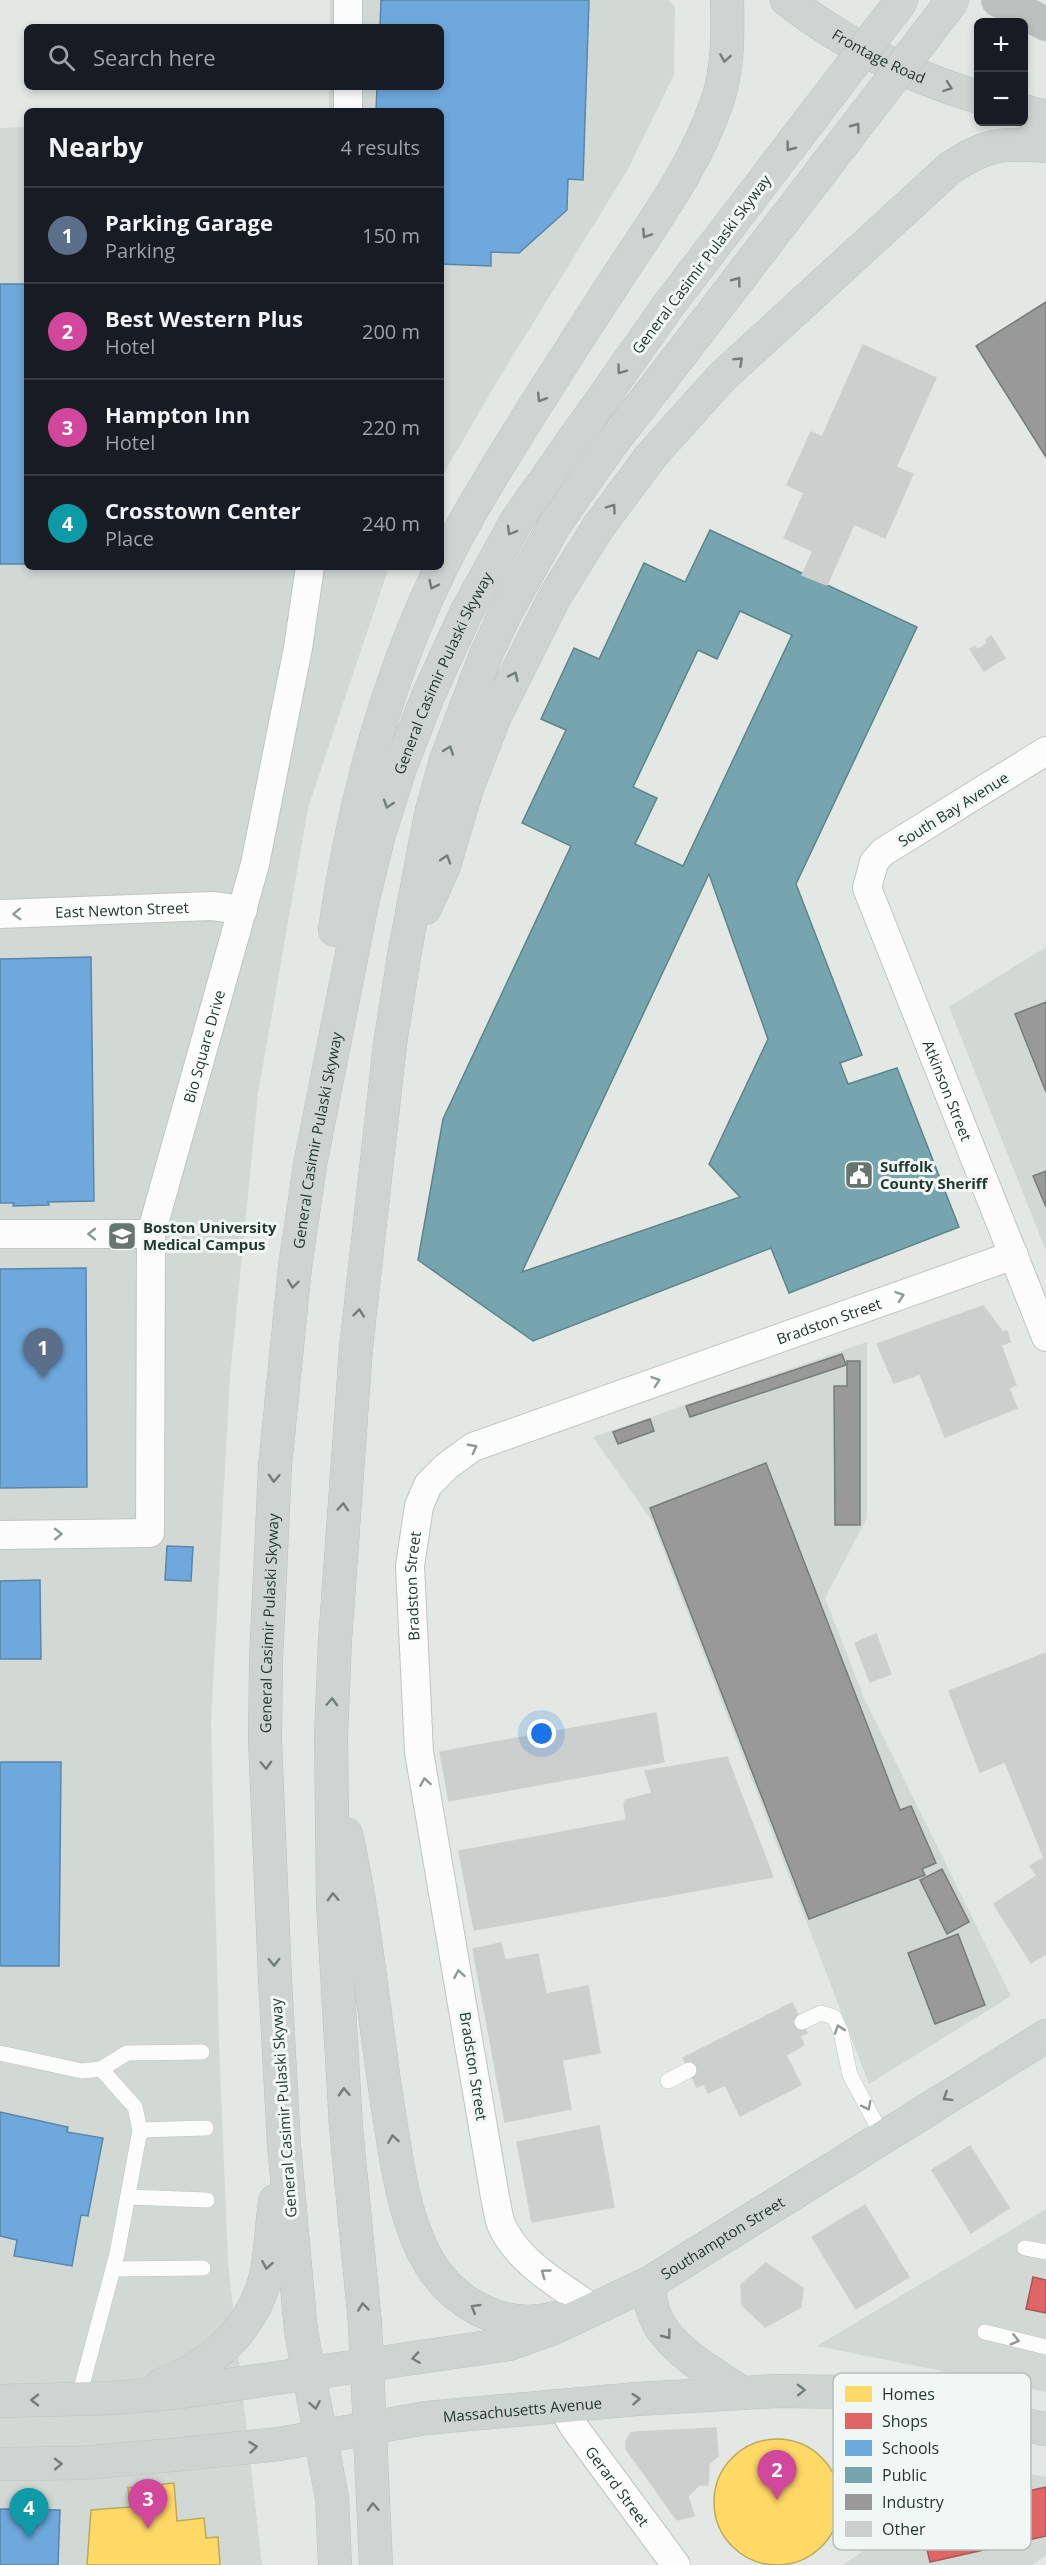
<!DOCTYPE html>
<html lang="en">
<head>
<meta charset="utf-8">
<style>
	body { margin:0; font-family:"Open Sans",sans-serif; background:#20242c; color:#f1f3f6 }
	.controls { position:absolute; right:18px; top:18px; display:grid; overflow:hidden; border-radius:9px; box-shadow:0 3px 9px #0003 }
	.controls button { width:54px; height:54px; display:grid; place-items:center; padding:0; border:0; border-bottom:2px solid #363941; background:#171b24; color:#f1f3f6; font:30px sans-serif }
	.you { position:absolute; left:542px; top:1734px; width:21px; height:21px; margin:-15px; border:4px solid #fff; border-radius:50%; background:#1a73e8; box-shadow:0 0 0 9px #1a73e833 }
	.badge { display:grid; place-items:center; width:39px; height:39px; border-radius:50%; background:#66766f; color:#fff; font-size:20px; font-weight:700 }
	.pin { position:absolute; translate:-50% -50px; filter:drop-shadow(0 2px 3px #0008) }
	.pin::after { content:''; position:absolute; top:32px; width:21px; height:18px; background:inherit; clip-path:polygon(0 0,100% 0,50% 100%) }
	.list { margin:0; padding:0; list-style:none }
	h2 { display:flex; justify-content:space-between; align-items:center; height:78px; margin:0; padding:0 24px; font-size:26px }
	h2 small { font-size:20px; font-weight:400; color:#9ea1a6 }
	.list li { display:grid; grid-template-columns:39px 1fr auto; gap:18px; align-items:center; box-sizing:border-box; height:96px; padding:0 24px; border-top:2px solid #363941 }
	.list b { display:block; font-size:22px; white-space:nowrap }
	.list p { margin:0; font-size:20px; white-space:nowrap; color:#9ea1a6 }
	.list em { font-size:20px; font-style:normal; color:#9ea1a6 }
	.icon { flex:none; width:33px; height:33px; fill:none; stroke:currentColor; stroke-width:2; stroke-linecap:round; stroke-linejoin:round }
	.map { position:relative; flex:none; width:1046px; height:2565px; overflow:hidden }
	.search { position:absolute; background:#171b24; box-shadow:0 3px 9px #0003; left:24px; top:24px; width:420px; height:66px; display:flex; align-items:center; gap:15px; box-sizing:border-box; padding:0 21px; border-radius:9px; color:#9ea1a6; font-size:22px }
	.panel { position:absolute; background:#171b24; box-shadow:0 3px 9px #0003; left:24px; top:108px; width:420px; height:462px; border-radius:9px }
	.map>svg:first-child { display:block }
	.built { fill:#d2d9d5 }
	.homes { fill:#ffd966; stroke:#bda956; stroke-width:1.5 }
	.shops { fill:#e06666; stroke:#a75856; stroke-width:1.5 }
	.schools { fill:#6fa8dc; stroke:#5887a8; stroke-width:1.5 }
	.public { fill:#76a5af; stroke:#5d8589; stroke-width:1.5; fill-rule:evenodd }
	.industry { fill:#999; stroke:#767c7a; stroke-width:1.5 }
	.building { fill:#cbcfcd; stroke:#ccd1ce; stroke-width:1.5 }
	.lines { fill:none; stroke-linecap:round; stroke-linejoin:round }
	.service-casing { stroke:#c0c5c2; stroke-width:16 }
	.minor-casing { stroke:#c0c5c2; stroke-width:30 }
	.primary-casing { stroke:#bcc4c0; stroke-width:34 }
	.motorway-casing { stroke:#bcc4c0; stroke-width:34 }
	.service { stroke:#fbfcfb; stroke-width:15 }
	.minor { stroke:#fbfcfb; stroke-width:28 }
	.primary { stroke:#ced4d1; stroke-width:33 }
	.motorway { stroke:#bbc1bf; stroke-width:33 }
	.primary-bridge-casing { stroke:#bcc4c0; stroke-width:34; stroke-linecap:butt }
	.primary-bridge { stroke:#ced4d1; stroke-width:33 }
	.oneway { stroke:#707f78 }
	.oneway2 { stroke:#8f9a96 }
	.labels { text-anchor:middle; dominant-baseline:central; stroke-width:6; stroke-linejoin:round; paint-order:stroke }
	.street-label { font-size:15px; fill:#233930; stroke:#f1f7f4 }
	.poi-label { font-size:15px; font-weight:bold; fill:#233930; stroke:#f1f7f4; text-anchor:start }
	.key { fill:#f1f7f4; stroke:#b3beb9; stroke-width:1.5 }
	.key-label { font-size:16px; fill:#233930 }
</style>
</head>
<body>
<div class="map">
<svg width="1046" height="2565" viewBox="0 0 1046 2565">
	<rect width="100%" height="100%" fill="#e3e8e5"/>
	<!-- built -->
	<g class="built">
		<path d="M330 0H669L675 7 674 75 627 171 498 380 441 478V111H329V87H441V27H330Z"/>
		<path d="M27 127V567H389L308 808 258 1094 230 1377 211 1722 219 2043 228 2263 262 2565H0V128Z"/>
		<path d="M1046 947V1251L949 1007Z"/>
		<path d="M867 1342V1518L825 1598 864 1698 1011 1996 869 2084 652 1521 593 1437Z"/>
		<path d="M1046 2209V2392L817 2346Z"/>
		<path d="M843 2442 1046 2477V2555L1032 2565H843L906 2521Z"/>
	</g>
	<!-- homes -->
	<g class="homes">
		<circle cx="777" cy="2502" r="63"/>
		<path d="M174 2483 177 2521 204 2518 206 2538 218 2537 220 2565H87L91 2510 130 2507 128 2488Z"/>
	</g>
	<!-- shops -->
	<g class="shops">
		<path d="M1033 2277 1046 2280V2313L1026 2309Z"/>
		<path d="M1046 2487V2536L930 2562 919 2515Z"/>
	</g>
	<!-- schools -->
	<g class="schools">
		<path d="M381 0H589L583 180 568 179 567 210 519 253 491 252V266L441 264V111H376L377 87H441V27H380Z"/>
		<rect x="0" y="284" width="27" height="280"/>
		<path d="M91 957 94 1201 48 1202 49 1205 13 1206 14 1203H0V959Z"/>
		<path d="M86 1268 87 1487 0 1488V1269Z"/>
		<path d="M167 1546 193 1547 191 1581 165 1580Z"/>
		<path d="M40 1580 41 1659H0V1581Z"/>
		<path d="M0 1762H61L59 1966H0Z"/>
		<path d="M0 2112 68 2127 67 2132 103 2138 88 2216 81 2215 72 2266 14 2256 17 2240 0 2236Z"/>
		<path d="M0 2509 60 2510 58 2565H0Z"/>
	</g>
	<!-- public -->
	<path class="public" d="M710 530 917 627 796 884 862 1055 840 1063 848 1084 897 1068 959 1227 789 1293 771 1248 533 1341 418 1260 443 1119 571 846 522 823 566 730 541 719 574 648 599 659 644 563 685 582ZM740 611 792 635 683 866 635 844 657 798 633 787 698 650 717 659ZM709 874 768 1039 709 1164 740 1197 522 1272Z"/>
	<!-- industry -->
	<g class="industry">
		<path d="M1046 302V457L976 346Z"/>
		<path d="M1046 1002V1092L1015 1014Z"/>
		<path d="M1046 1171V1207L1033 1176Z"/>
		<path d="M842 1354 846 1365 690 1417 686 1406Z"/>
		<path d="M847 1361H860V1525H835L834 1386H847Z"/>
		<path d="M650 1419 654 1431 618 1444 613 1432Z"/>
		<path d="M766 1463 900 1810 911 1806 936 1863 922 1869 925 1875 809 1919 650 1508Z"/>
		<path d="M942 1869 969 1922 947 1934 920 1880Z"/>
		<path d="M958 1934 985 2005 935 2024 908 1953Z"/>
	</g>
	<!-- building -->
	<g class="building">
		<path d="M863 345 936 378 896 467 913 474 885 538 854 524 827 585 802 575 813 551 784 538 804 493 787 485 811 432 822 437Z"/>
		<path d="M991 636 1005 658 984 671 970 649 975 646 977 650 988 643 986 640Z"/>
		<path d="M983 1306 1003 1332 1007 1331 1010 1342 1001 1345 1016 1385 1009 1388 1017 1408 945 1437 920 1374 894 1383 877 1344Z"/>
		<path d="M876 1634 891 1674 870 1682 855 1643Z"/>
		<path d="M1046 1653V1954L1031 1963 994 1904 1037 1876 1030 1866 1044 1858 1005 1762 980 1772 949 1691Z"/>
		<path d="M656 1713 664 1762 449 1801 440 1752Z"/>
		<path d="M727 1757 773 1877 474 1930 459 1851 626 1820 624 1804 626 1800 652 1793 645 1771Z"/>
		<path d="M501 1943 505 1960 538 1954 546 1994 588 1986 600 2053 562 2060 571 2109 505 2122 473 1949Z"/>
		<path d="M792 2003 807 2033 800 2036 804 2045 786 2055 801 2085 740 2116 725 2085 708 2093 704 2084 697 2087 683 2058Z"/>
		<path d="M599 2126 614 2207 532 2222 517 2142Z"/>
		<path d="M970 2146 1009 2208 971 2233 932 2170Z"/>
		<path d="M865 2205 909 2277 856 2309 812 2237Z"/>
		<path d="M766 2263 803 2288 801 2307 765 2327 742 2305 741 2285Z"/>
		<path d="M716 2428 718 2456 709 2464 708 2485H699L688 2496 694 2516 677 2520 626 2449V2441L631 2433 635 2432Z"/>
	</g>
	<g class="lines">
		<!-- service casing -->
		<g class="service-casing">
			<g id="service">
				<path d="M802 2022 821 2013 834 2017 841 2032 850 2075 883 2137"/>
				<path d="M0 2053 82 2071 101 2069 135 2107 140 2130 117 2254 78 2400"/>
				<path d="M101 2069 127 2053 202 2052"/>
				<path d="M668 2081 689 2070"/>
				<path d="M140 2130 206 2128"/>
				<path d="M128 2197 207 2200"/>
				<path d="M1025 2248 1046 2252"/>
				<path d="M113 2269 203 2268"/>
				<path d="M985 2332 1046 2347"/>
				<path d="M977 2487 979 2501"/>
			</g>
		</g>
		<!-- minor casing -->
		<g class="minor-casing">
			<g id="minor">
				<path d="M348 27V0"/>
				<path d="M348 111V87"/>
				<path id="s1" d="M1046 751 883 852 874 862 867 888 1046 1337"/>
				<path id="s2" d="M0 914 212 906 243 910"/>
				<path d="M0 1234H151"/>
				<path id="s3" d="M0 1535 150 1533 151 1234 255 864 298 648 310 567"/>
				<path id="s4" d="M592 2308C560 2285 517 2262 501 2224 498 2216 497 2205 495 2197L419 1752 410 1566 419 1506 428 1485 447 1466 473 1447 1014 1255"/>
				<path id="s5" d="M561 2405 574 2427 676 2565"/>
			</g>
		</g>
		<!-- primary casing -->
		<g class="primary-casing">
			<g id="primary">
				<path id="s6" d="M787 0C844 44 909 76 978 97"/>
				<path d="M1024 111 1046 117"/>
				<path d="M425 908 444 866 467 788 495 716 555 596 599 526 651 456 722 377 950 168C988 143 1002 143 1046 146"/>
				<path d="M335 930C356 784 397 640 471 511 518 430 570 351 621 272 657 217 696 164 717 102 728 70 728 34 727 0"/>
				<path d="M346 1834C366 1924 374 2017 388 2108 396 2155 401 2205 422 2249 446 2300 500 2333 556 2318"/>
				<path d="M651 2282C642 2336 704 2367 742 2393"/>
				<path d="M161 2385C213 2365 255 2328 267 2271 271 2248 272 2224 275 2201"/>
				<path id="s7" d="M0 2401 113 2398 181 2392 509 2344 554 2328 651 2282 1046 2036"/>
				<path id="s8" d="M0 2464 82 2463 172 2455 279 2444 426 2418 637 2399 777 2391 850 2392 1046 2429"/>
				<path id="s9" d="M335 2565 332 2498 301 2331 284 2145 275 1979 265 1740 266 1660 275 1466 295 1267 310 1165 362 903 379 834 400 768 428 696 466 613 517 520 668 306"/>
				<path d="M376 2565 365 2324 346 2127 333 1904 331 1735 335 1641 356 1348 390 1044 405 950 431 814 446 760 487 652 506 612 554 526 608 448 701 328"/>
			</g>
		</g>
		<!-- motorway casing -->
		<g class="motorway-casing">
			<path id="motorway" d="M998 0 1046 24"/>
		</g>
		<!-- service -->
		<use href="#service" class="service"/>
		<!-- minor -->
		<use href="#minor" class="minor"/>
		<!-- primary -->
		<use href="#primary" class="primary"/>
		<!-- motorway -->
		<use href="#motorway" class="motorway"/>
		<!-- primary-bridge casing -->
		<g class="primary-bridge-casing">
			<g id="primary-bridge">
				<path d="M668 306 902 0"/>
				<path d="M701 328 953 0"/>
			</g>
		</g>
		<!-- primary-bridge -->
		<use href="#primary-bridge" class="primary-bridge"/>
	</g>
	<!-- one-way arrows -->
	<defs><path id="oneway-chevron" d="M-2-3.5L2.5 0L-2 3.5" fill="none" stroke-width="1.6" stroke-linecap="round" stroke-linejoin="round" transform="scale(1.5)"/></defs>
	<g class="oneway">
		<use href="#oneway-chevron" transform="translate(725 58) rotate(99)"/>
		<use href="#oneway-chevron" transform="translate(948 87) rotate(20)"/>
		<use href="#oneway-chevron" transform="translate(856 127) rotate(-53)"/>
		<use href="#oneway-chevron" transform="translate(790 147) rotate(127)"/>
		<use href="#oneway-chevron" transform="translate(646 234) rotate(123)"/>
		<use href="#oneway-chevron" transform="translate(737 281) rotate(-53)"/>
		<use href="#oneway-chevron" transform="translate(739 361) rotate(-43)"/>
		<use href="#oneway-chevron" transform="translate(621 370) rotate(126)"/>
		<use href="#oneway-chevron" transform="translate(541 398) rotate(122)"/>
		<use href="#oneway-chevron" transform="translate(612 508) rotate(-55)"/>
		<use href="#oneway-chevron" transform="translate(511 531) rotate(120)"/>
		<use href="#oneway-chevron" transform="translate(433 585) rotate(116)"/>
		<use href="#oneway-chevron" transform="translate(514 676) rotate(-64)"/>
		<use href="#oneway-chevron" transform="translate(449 750) rotate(-70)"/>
		<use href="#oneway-chevron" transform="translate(388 804) rotate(108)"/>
		<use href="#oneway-chevron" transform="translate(446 859) rotate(-73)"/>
		<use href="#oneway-chevron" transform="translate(293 1284) rotate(97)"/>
		<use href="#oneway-chevron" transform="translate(359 1313) rotate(-84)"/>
		<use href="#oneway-chevron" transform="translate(274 1478) rotate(93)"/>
		<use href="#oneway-chevron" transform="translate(343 1507) rotate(-86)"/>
		<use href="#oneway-chevron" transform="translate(332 1702) rotate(-88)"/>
		<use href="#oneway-chevron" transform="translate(266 1765) rotate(88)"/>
		<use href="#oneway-chevron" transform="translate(333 1897) rotate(-92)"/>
		<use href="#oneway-chevron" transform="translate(274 1962) rotate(89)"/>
		<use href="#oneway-chevron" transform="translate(344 2092) rotate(-93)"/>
		<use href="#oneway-chevron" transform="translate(947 2097) rotate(148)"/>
		<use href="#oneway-chevron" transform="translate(393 2139) rotate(-99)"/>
		<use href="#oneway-chevron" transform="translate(267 2265) rotate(100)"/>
		<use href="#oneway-chevron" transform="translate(363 2307) rotate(-96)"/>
		<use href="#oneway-chevron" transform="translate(475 2308) rotate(-149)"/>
		<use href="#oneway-chevron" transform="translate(667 2335) rotate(53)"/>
		<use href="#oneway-chevron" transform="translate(416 2358) rotate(172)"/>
		<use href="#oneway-chevron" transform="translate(801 2390) rotate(-1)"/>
		<use href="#oneway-chevron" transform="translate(636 2399) rotate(-4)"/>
		<use href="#oneway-chevron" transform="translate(35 2400) rotate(180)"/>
		<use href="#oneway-chevron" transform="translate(315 2405) rotate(80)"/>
		<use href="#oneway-chevron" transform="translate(253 2447) rotate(-6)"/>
		<use href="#oneway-chevron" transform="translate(58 2464) rotate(-1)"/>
		<use href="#oneway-chevron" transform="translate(373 2507) rotate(-92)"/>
	</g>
	<g class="oneway2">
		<use href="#oneway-chevron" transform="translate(17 914) rotate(178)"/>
		<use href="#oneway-chevron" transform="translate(92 1234) rotate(-180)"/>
		<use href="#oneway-chevron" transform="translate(900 1296) rotate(-19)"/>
		<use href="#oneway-chevron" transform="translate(656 1381) rotate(-19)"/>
		<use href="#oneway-chevron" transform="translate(473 1448) rotate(-28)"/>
		<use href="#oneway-chevron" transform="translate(58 1534) rotate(-1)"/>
		<use href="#oneway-chevron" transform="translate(425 1782) rotate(-100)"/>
		<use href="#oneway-chevron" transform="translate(459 1974) rotate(-100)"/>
		<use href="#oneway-chevron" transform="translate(839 2029) rotate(-109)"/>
		<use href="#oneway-chevron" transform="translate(867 2106) rotate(63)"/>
		<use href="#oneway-chevron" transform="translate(545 2273) rotate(-144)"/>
		<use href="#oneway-chevron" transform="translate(1015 2340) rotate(14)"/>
	</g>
	<!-- icons -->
	<defs>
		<g id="civic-square" transform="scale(1.5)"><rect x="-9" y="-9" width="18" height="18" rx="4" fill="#66766f" stroke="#f1f7f4"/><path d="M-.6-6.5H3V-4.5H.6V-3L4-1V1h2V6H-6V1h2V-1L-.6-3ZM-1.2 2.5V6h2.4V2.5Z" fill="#fff"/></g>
		<g id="university-square" transform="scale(1.5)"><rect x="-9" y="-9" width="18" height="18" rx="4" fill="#66766f" stroke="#f1f7f4"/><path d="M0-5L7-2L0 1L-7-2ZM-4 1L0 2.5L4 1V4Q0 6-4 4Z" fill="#fff"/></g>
	</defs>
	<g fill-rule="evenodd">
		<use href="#civic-square" x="859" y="1175"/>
		<use href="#university-square" x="122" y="1236"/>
	</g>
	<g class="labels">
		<!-- street labels -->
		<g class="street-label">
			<text stroke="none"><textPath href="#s6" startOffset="108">Frontage Road</textPath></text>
			<text transform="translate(701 264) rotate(-53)">General Casimir Pulaski Skyway</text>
			<text stroke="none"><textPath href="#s9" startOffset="1918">General Casimir Pulaski Skyway</textPath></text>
			<text transform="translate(953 809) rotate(-32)">South Bay Avenue</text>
			<text stroke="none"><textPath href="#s2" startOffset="122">East Newton Street</textPath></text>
			<text stroke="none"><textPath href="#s3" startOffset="644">Bio Square Drive</textPath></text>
			<text stroke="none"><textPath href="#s1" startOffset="450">Atkinson Street</textPath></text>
			<text stroke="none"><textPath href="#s9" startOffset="1432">General Casimir Pulaski Skyway</textPath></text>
			<text stroke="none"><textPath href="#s4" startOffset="1311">Bradston Street</textPath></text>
			<text stroke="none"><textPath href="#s4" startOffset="771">Bradston Street</textPath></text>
			<text stroke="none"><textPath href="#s9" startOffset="946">General Casimir Pulaski Skyway</textPath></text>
			<text transform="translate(474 2066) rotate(81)">Bradston Street</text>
			<text transform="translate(283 2108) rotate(-94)">General Casimir Pulaski Skyway</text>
			<text stroke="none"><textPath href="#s7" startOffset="752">Southampton Street</textPath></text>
			<text stroke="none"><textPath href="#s8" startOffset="526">Massachusetts Avenue</textPath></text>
			<text stroke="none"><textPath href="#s5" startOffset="99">Gerard Street</textPath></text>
		</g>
		<!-- poi labels -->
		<g class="poi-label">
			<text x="880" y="1166">Suffolk<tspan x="880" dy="17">County Sheriff</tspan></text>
			<text x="143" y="1227">Boston University<tspan x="143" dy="17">Medical Campus</tspan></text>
		</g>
	</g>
	<!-- legend -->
	<rect x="833" y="2373" width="198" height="177" rx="9" class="key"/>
	<rect x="845" y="2386" width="27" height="16" fill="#ffd966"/>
	<rect x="845" y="2413" width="27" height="16" fill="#e06666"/>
	<rect x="845" y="2440" width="27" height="16" fill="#6fa8dc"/>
	<rect x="845" y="2467" width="27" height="16" fill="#76a5af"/>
	<rect x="845" y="2494" width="27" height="16" fill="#999"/>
	<rect x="845" y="2521" width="27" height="16" fill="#cbcfcd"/>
	<g class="key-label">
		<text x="882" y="2400">Homes</text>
		<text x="882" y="2427">Shops</text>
		<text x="882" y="2454">Schools</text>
		<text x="882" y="2481">Public</text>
		<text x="882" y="2508">Industry</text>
		<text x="882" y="2535">Other</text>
	</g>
</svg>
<div class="controls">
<button>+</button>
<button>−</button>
</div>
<div class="you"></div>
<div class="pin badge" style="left:43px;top:1378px;background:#5c6f8a">1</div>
<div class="pin badge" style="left:777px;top:2500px;background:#d1479c">2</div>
<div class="pin badge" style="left:148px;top:2529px;background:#d1479c">3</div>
<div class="pin badge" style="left:29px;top:2538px;background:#0f9aa8">4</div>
<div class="search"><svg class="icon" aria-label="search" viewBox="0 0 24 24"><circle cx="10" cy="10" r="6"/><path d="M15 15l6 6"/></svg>Search here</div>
<section class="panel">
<h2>Nearby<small>4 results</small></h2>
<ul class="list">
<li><span class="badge" style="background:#5c6f8a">1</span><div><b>Parking Garage</b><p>Parking</p></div><em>150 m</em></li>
<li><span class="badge" style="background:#d1479c">2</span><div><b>Best Western Plus</b><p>Hotel</p></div><em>200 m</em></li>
<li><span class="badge" style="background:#d1479c">3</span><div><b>Hampton Inn</b><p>Hotel</p></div><em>220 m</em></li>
<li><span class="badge" style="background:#0f9aa8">4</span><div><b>Crosstown Center</b><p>Place</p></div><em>240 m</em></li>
</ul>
</section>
</div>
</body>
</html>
